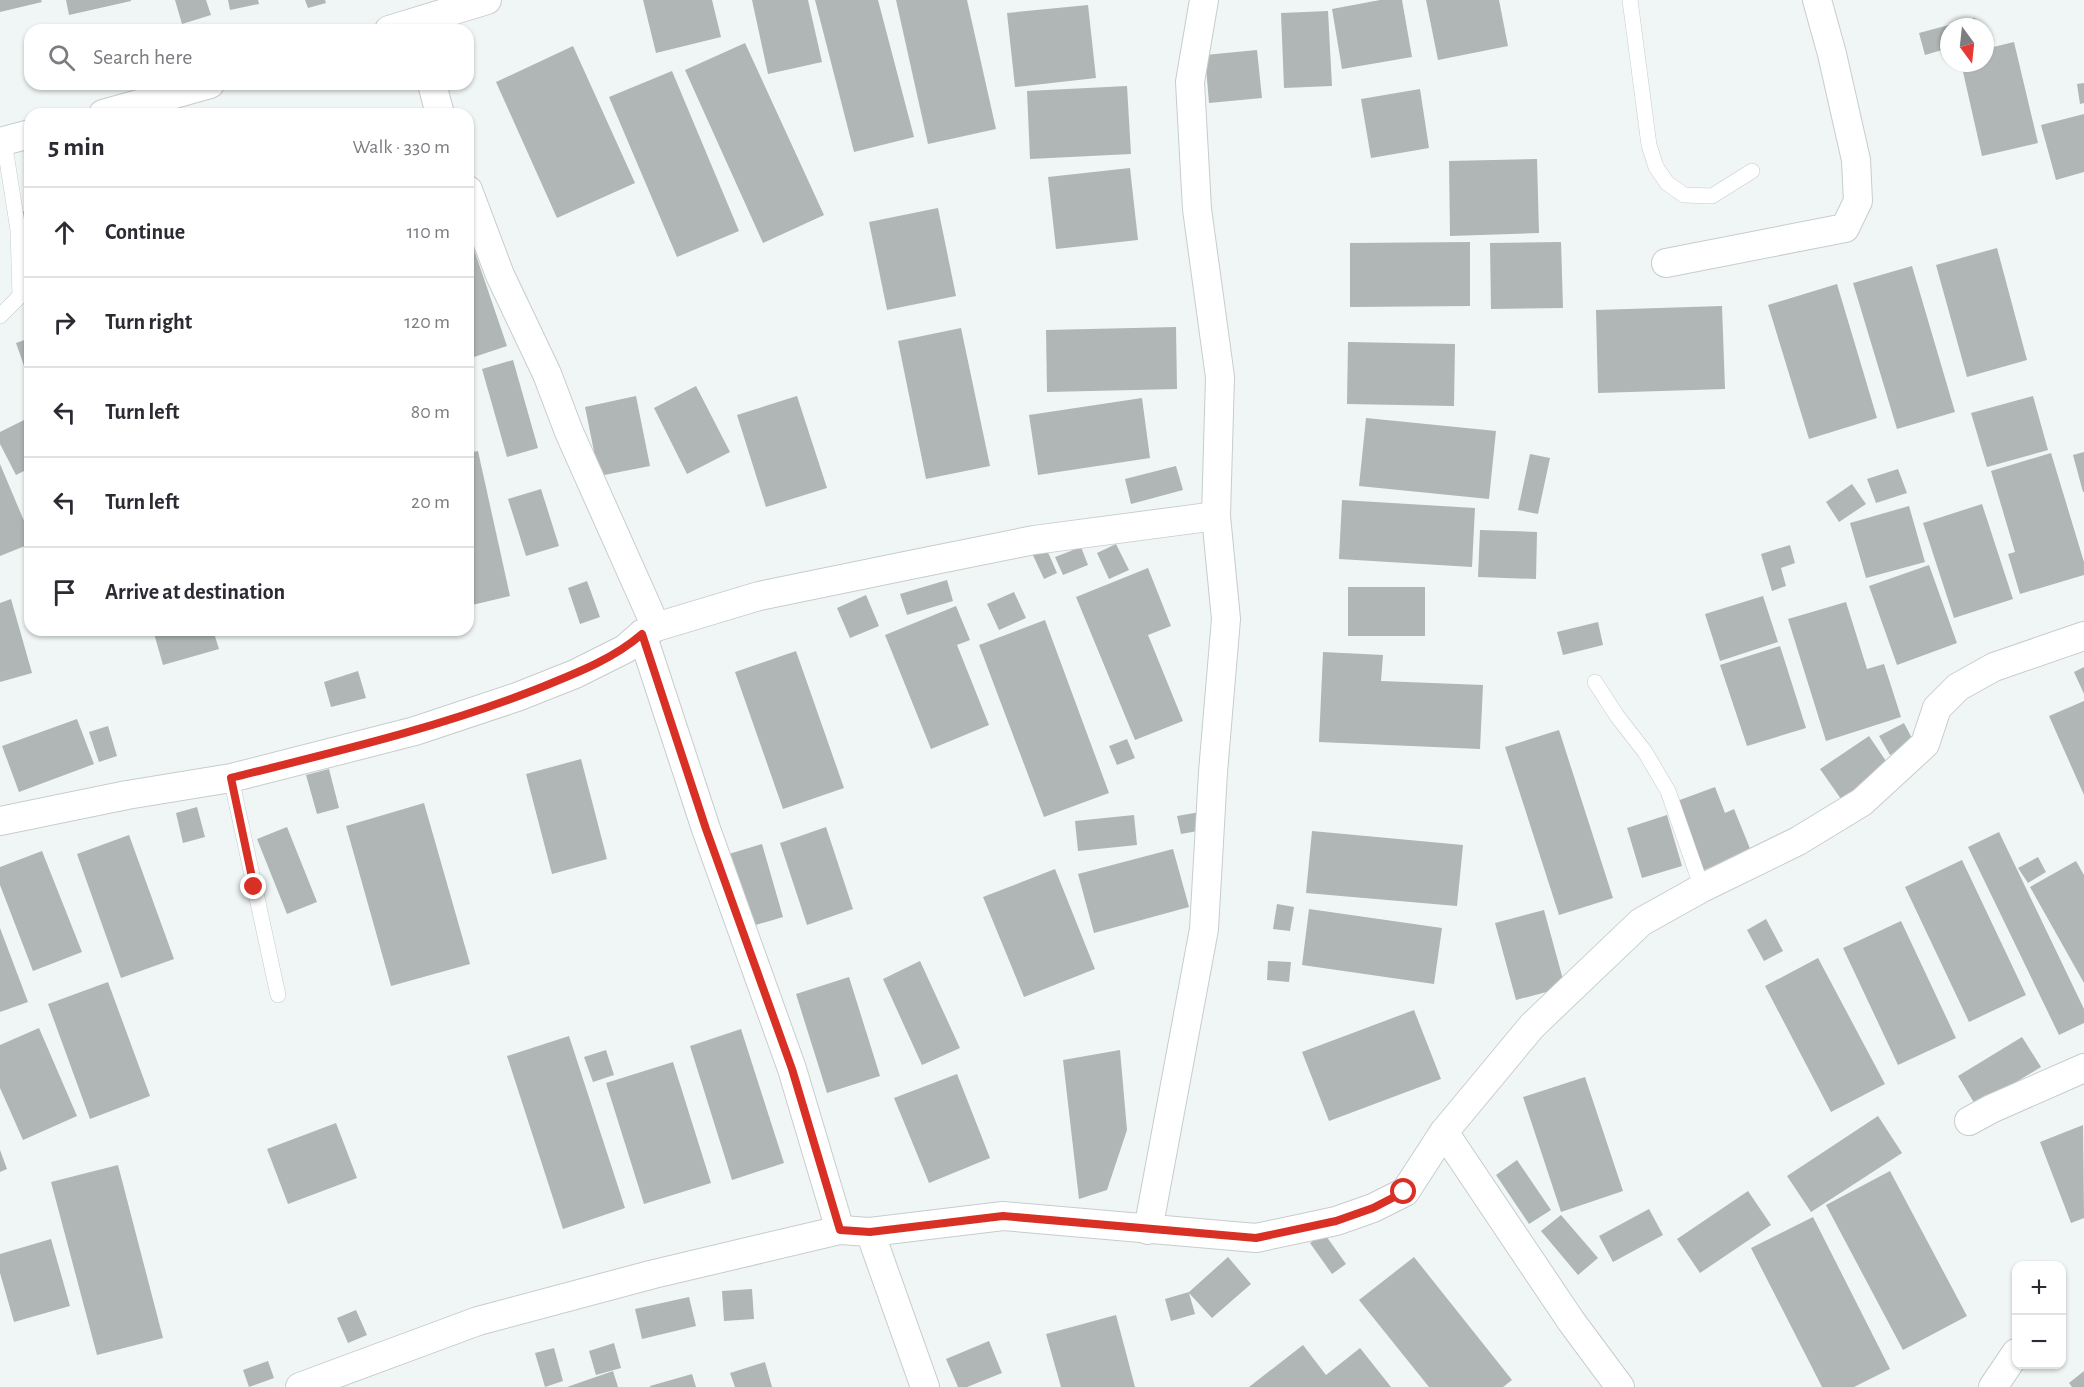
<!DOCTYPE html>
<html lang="en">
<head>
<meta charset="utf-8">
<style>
	body { margin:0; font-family:"Alegreya Sans",sans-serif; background:#f7f7f7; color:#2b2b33 }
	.controls { position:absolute; right:18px; bottom:18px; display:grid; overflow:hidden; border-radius:12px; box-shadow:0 2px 4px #0004 }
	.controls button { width:54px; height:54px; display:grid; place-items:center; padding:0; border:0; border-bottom:2px solid #e1e1e2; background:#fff; color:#2b2b33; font:30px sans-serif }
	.compass { position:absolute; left:1940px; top:18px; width:54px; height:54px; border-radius:50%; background:#fff; box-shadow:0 2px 4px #0004; rotate:165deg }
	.stop { position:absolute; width:18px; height:18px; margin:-14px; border:4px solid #d93025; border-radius:50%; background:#fff }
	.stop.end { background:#d93025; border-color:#fff; box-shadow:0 2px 6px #0008 }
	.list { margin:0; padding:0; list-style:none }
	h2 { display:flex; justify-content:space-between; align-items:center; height:78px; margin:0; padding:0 24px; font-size:26px }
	h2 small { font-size:20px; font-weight:400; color:#7c7c81 }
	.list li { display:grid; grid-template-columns:39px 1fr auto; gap:18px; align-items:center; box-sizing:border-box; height:90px; padding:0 24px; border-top:2px solid #e1e1e2 }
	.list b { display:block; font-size:22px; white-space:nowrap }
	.list em { font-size:20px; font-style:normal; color:#7c7c81 }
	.icon { flex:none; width:33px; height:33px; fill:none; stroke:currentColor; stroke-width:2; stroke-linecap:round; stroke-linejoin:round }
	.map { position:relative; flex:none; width:2084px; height:1387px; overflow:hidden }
	.search { position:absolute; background:#fff; box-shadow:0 2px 4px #0004; left:24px; top:24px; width:450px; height:66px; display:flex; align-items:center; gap:15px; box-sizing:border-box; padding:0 21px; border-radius:18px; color:#7c7c81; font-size:22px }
	.panel { position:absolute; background:#fff; box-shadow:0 2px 4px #0004; left:24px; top:108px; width:450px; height:528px; border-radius:18px }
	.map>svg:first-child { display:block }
	.building { fill:#afb6b5 }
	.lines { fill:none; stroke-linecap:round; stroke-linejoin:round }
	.lane-casing { stroke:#c6cdcc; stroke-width:16 }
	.street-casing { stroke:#c6cdcc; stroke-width:30 }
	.lane { stroke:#fff; stroke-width:15 }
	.street { stroke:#fff; stroke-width:28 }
	.route { stroke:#d93025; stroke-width:8 }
</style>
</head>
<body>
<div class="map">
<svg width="2084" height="1387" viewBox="0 0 2084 1387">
	<rect width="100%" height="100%" fill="#f0f6f5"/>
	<!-- building -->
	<g class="building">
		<path d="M0 0H41L42 2 0 12Z"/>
		<path d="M66 0H131V1L69 15Z"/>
		<path d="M175 0H206L211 15 182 24Z"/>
		<path d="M228 0H258L259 4 230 10Z"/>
		<path d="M305 0H325L326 3 308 8Z"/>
		<path d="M643 0H712L721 37 656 53Z"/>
		<path d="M752 0H808L822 62 768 74Z"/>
		<path d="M815 0H878L914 137 854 152Z"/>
		<path d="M896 0H967L996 129 928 144Z"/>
		<path d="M1380 0H1402L1412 57 1342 69 1332 9Z"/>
		<path d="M1426 0H1499L1508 46 1438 60Z"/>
		<path d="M1088 5 1096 78 1015 87 1007 13Z"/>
		<path d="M1328 11 1332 86 1284 88 1281 13Z"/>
		<path d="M1975 18 1978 27H1949V48L1925 55 1919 33Z"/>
		<path d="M2014 42 2038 143 1982 156 1961 63H1985V49Z"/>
		<path d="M745 43 824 215 763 243 685 70Z"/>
		<path d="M573 46 635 183 557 218 496 82Z"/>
		<path d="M1257 50 1262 98 1209 103 1205 55Z"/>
		<path d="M672 71 739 231 677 257 609 97Z"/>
		<path d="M2084 83V103L2080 104 2077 84Z"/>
		<path d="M1127 86 1131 154 1030 159 1027 91Z"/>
		<path d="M1420 89 1429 148 1371 158 1361 99Z"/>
		<path d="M2084 114V172L2056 180 2041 125Z"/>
		<path d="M1537 159 1539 233 1450 236 1449 161Z"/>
		<path d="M1130 168 1138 240 1056 249 1048 177Z"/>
		<path d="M938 208 956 296 887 310 869 222Z"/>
		<path d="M30 209V253L16 214Z"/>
		<path d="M468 232 507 346 468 359Z"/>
		<path d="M1470 242V306L1350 307V243Z"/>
		<path d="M1561 242 1563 308 1491 309 1490 243Z"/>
		<path d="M1997 248 2027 360 1967 377 1936 265Z"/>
		<path d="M1912 266 1955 412 1897 429 1853 283Z"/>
		<path d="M1837 284 1877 418 1809 439 1768 305Z"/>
		<path d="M1722 306 1725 389 1598 393 1596 310Z"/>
		<path d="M1176 327 1177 389 1047 392 1046 330Z"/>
		<path d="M961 328 990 466 926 479 898 341Z"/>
		<path d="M30 338V383L16 343Z"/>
		<path d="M1348 342 1455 344 1454 406 1347 404Z"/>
		<path d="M513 360 538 448 507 457 482 369Z"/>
		<path d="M696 386 730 452 687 474 654 408Z"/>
		<path d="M636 396 650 466 599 476 585 407Z"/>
		<path d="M797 396 827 488 766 507 737 415Z"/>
		<path d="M2033 396 2048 450 1987 467 1971 413Z"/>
		<path d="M1142 398 1150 458 1038 475 1029 415Z"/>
		<path d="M28 418 30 422V468L16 475 0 444V432Z"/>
		<path d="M1366 418 1496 431 1489 499 1359 486Z"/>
		<path d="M478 451 510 596 468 606V453Z"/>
		<path d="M2084 452V492H2083L2073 455Z"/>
		<path d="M2051 453 2084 562V575L2020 594 2008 554 2015 552 1991 471Z"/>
		<path d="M1530 454 1550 458 1538 514 1518 510Z"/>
		<path d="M0 464 30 535V544L0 556Z"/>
		<path d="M1176 466 1183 490 1131 504 1125 479Z"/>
		<path d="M1898 469 1907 493 1876 503 1867 479Z"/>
		<path d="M1852 484 1866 504 1839 522 1826 502Z"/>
		<path d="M541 489 559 546 526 556 508 499Z"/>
		<path d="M1342 500 1475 508 1472 567 1339 559Z"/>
		<path d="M1982 504 2013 599 1954 618 1923 523Z"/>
		<path d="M1909 506 1925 562 1866 578 1850 523Z"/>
		<path d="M1480 530 1537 532 1536 579 1478 577Z"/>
		<path d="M1044 543 1057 573 1044 579 1030 549Z"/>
		<path d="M1116 544 1129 570 1109 579 1097 553Z"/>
		<path d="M1790 545 1795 563 1781 568 1786 586 1772 591 1761 554Z"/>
		<path d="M1081 547 1088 565 1063 575 1055 557Z"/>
		<path d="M1929 565 1957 643 1897 665 1869 586Z"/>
		<path d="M1148 568 1171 626 1148 635 1183 721 1135 740 1076 597Z"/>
		<path d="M947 580 953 601 907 615 900 594Z"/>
		<path d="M587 581 600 617 580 624 568 588Z"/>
		<rect x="1348" y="587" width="77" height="49"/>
		<path d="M1014 592 1026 618 999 630 987 604Z"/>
		<path d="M866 595 879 626 850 638 837 608Z"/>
		<path d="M1763 596 1778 642 1720 661 1705 614Z"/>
		<path d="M11 599 32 673 0 682V603Z"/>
		<path d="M1846 602 1867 669 1884 664 1901 717 1826 741 1788 619Z"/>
		<path d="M956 606 970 640 957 645 989 725 931 749 885 635Z"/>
		<path d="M1045 620 1109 793 1044 817 979 645Z"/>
		<path d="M1598 622 1603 645 1563 655 1557 632Z"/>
		<path d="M153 630H213L219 649 163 665Z"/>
		<path d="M1780 646 1806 728 1747 746 1720 665Z"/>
		<path d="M796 651 844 788 783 809 735 672Z"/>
		<path d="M1323 652 1383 655 1381 681 1483 685 1480 749 1319 742Z"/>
		<path d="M2084 667V694L2074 672Z"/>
		<path d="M358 671 366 698 331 707 324 682Z"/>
		<path d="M2084 701V795L2049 716Z"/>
		<path d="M77 719 94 764 19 792 2 746Z"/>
		<path d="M1904 723 1914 742 1890 755 1879 736Z"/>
		<path d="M108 726 117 756 99 762 89 732Z"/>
		<path d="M1559 730 1613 898 1559 915 1505 747Z"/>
		<path d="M1869 736 1890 767 1841 799 1820 769Z"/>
		<path d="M1127 739 1135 758 1117 765 1109 746Z"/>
		<path d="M581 759 607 859 552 874 526 774Z"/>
		<path d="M329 769 339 808 317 814 306 775Z"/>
		<path d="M1715 787 1725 813 1734 809 1751 851 1704 870 1677 801Z"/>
		<path d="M424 803 470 964 391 986 346 826Z"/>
		<path d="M197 807 205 837 183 843 176 813Z"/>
		<path d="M1200 812 1203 830 1181 834 1177 816Z"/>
		<path d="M1134 815 1137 845 1078 851 1075 821Z"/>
		<path d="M1667 815 1682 866 1642 878 1627 828Z"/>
		<path d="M287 827 317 902 287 914 257 839Z"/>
		<path d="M826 827 853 909 807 925 780 843Z"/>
		<path d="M1312 831 1463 845 1457 906 1306 893Z"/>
		<path d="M1999 832 2084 1009V1023L2059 1035 1968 847Z"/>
		<path d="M129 835 174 959 121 978 77 854Z"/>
		<path d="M762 844 783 917 742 929 722 856Z"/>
		<path d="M1173 849 1189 907 1094 933 1078 874Z"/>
		<path d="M42 851 82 952 33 971 0 885V867Z"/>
		<path d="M2038 857 2046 872 2028 883 2018 868Z"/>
		<path d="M1962 860 2026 995 1969 1022 1905 887Z"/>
		<path d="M2076 861 2084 875V983L2030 887Z"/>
		<path d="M1055 869 1095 969 1024 997 983 897Z"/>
		<path d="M1277 904 1294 907 1290 931 1273 929Z"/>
		<path d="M1309 909 1442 928 1434 984 1302 965Z"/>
		<path d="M1544 910 1565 987 1516 1000 1495 923Z"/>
		<path d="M1766 919 1783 951 1764 961 1747 930Z"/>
		<path d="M1901 921 1956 1038 1898 1065 1843 948Z"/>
		<path d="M0 928 28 1002 0 1012Z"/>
		<path d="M1818 958 1885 1084 1831 1112 1765 986Z"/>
		<path d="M920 961 960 1048 922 1065 883 979Z"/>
		<path d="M1268 961 1291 962 1289 982 1267 980Z"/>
		<path d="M849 977 880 1076 827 1093 796 994Z"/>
		<path d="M108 982 150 1096 90 1119 48 1004Z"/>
		<path d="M1414 1010 1441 1079 1329 1121 1302 1052Z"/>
		<path d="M39 1028 77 1116 23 1140 0 1088V1045Z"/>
		<path d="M741 1029 784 1163 732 1180 690 1046Z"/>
		<path d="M569 1036 625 1208 563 1229 507 1056Z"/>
		<path d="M2022 1037 2041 1067 1976 1106 1958 1076Z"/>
		<path d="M606 1050 614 1075 593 1082 584 1057Z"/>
		<path d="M1120 1050 1127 1130 1107 1190 1079 1199 1063 1060Z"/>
		<path d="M673 1062 711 1183 644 1204 606 1083Z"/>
		<path d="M957 1074 990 1158 929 1183 894 1098Z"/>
		<path d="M1585 1077 1623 1191 1561 1212 1523 1097Z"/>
		<path d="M1878 1116 1902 1153 1811 1212 1787 1176Z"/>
		<path d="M336 1123 357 1178 288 1204 267 1149Z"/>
		<path d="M2083 1125 2084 1218 2071 1223 2040 1142Z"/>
		<path d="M0 1150 7 1169 0 1172Z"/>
		<path d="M1517 1160 1551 1210 1529 1224 1496 1175Z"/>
		<path d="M118 1165 163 1338 97 1355 51 1182Z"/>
		<path d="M1890 1171 1967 1316 1903 1350 1826 1205Z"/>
		<path d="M1748 1191 1771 1225 1700 1273 1677 1239Z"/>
		<path d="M1649 1209 1663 1235 1613 1262 1599 1236Z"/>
		<path d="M1561 1215 1598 1258 1578 1275 1541 1231Z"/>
		<path d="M1813 1217 1890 1369 1854 1387H1822L1751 1248Z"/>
		<path d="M1324 1233 1346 1264 1332 1274 1310 1243Z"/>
		<path d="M51 1239 70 1306 14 1322 0 1273V1254Z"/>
		<path d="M1228 1257 1251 1284 1212 1318 1189 1293 1195 1314 1171 1321 1165 1299 1189 1292Z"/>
		<path d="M1414 1257 1512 1380 1503 1387H1429L1359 1300Z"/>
		<path d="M752 1289 754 1319 724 1321 722 1291Z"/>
		<path d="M689 1297 696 1326 642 1339 635 1309Z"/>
		<path d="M356 1310 367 1335 348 1343 337 1318Z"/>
		<path d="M1116 1315 1135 1387H1061L1046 1334Z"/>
		<path d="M989 1341 1002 1373 967 1387H958L946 1359Z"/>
		<path d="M614 1343 621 1368 596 1375 589 1351Z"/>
		<path d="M1303 1345 1326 1375 1360 1348 1391 1387H1249Z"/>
		<path d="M554 1348 563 1381 545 1387 535 1353Z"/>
		<path d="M268 1361 274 1378 249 1387 243 1370Z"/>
		<path d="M765 1362 772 1387H735L730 1373Z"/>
		<path d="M613 1371 618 1387H567Z"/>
		<path d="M2084 1371V1387H2072L2069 1383Z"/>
		<path d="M692 1374 696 1387H650V1386Z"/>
	</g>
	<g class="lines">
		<!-- lane casing -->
		<g class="lane-casing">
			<g id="lane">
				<path d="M1630 0 1649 145 1656 167 1667 183 1684 195 1712 196 1752 171"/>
				<path d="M0 316 20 296 18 230 4 141"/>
				<path d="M1595 682 1617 716 1645 752 1668 791 1702 888"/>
				<path d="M231 778 278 995"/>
			</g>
		</g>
		<!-- street casing -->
		<g class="street-casing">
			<g id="street">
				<path d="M389 30 487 0"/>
				<path d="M432 84 440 114"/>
				<path d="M103 114 210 84"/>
				<path d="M0 142 30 134"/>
				<path d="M468 190 500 275 547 374 569 432 656 627"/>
				<path d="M1666 263 1845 228 1858 201 1856 160 1832 54 1817 0"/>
				<path d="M642 634 706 829 792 1069 840 1230"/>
				<path d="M0 821 127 795 231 778 415 731 517 697 575 674 625 649 642 634 656 627 759 596 910 565 1034 540 1216 516"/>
				<path d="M1969 1121 1991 1109 2084 1068"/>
				<path d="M1444 1132 1571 1321 1620 1387"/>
				<path d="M1148 1230 1204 929 1213 772 1226 619 1216 516 1220 377 1197 209 1190 82 1204 0"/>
				<path d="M870 1232 925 1387"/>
				<path d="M300 1387 478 1321 654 1274 840 1230 870 1232 1003 1216 1256 1238 1336 1221 1373 1208 1405 1192 1444 1132 1532 1026 1641 922 1702 888 1798 841 1862 802 1925 744 1937 708 1958 687 1994 667 2084 636"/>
				<path d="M1993 1387 2016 1353"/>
			</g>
		</g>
		<!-- lane -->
		<use href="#lane" class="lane"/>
		<!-- street -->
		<use href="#street" class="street"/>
	</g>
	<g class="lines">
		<!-- route -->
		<path class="route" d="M254 887 231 778C334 752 438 728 537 689 574 674 612 660 642 634L706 829 792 1069 840 1230 870 1232 1003 1216 1256 1238 1336 1221 1373 1208 1404 1192"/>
	</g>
</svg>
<div class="controls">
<button>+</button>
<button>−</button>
</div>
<svg class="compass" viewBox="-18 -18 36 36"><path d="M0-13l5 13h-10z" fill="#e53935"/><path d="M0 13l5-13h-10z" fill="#7c7c81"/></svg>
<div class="stop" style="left:1404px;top:1192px"></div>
<div class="stop end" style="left:254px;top:887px"></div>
<div class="search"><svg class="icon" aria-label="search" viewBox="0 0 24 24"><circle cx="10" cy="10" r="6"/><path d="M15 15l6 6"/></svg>Search here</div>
<section class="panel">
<h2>5 min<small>Walk · 330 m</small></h2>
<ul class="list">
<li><svg class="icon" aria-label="ahead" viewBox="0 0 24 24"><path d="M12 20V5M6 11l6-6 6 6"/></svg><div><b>Continue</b></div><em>110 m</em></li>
<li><svg class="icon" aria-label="right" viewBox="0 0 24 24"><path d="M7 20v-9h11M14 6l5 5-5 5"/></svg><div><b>Turn right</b></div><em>120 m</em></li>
<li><svg class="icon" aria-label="left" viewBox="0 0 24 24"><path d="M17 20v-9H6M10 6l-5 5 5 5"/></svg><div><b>Turn left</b></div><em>80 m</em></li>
<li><svg class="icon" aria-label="left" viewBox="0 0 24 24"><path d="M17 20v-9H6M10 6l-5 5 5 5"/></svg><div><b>Turn left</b></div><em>20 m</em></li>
<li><svg class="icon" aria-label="arrive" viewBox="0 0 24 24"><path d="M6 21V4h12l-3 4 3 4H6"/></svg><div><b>Arrive at destination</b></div></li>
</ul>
</section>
</div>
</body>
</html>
